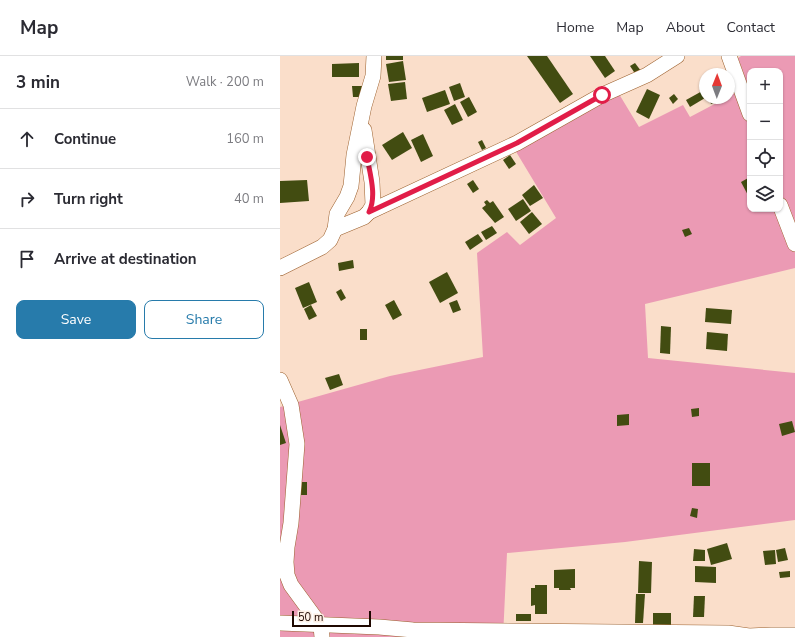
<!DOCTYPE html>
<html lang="en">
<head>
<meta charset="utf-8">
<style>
	body { margin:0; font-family:"Nunito Sans",sans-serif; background:#f7f7f7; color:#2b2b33 }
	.controls { position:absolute; right:12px; top:12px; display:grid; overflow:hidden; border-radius:8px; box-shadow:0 1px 3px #0004 }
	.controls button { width:36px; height:36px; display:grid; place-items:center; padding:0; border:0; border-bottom:1px solid #e1e1e2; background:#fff; color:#2b2b33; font:20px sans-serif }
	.compass { position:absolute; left:419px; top:12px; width:36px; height:36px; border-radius:50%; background:#fff; box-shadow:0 1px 3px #0004; rotate:1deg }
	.scale { position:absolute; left:12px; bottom:10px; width:79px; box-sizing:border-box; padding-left:4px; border:2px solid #1f0800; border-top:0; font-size:11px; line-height:14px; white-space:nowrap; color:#1f0800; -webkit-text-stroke:3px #fdefe4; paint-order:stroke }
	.stop { position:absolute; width:12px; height:12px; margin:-9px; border:3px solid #e11d48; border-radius:50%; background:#fff }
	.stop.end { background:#e11d48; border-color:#fff; box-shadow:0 1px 4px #0008 }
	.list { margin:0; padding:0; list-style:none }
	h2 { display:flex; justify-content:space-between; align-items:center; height:52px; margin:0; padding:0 16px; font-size:17px }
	h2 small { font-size:13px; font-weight:400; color:#7c7c81 }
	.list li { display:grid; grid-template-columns:26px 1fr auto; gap:12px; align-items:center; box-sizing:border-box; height:60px; padding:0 16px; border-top:1px solid #e1e1e2 }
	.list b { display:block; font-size:15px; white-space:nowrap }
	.list em { font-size:13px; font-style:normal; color:#7c7c81 }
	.actions { display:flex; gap:8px; padding:12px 16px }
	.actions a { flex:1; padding:9px 0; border:1px solid #277bab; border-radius:8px; text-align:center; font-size:14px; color:#277bab }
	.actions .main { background:#277bab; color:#fff }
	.icon { flex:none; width:22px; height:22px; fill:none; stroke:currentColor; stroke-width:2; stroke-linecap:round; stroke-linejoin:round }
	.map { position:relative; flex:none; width:515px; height:581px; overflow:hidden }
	header { display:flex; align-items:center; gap:24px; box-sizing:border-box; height:56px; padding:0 20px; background:#fff; border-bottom:1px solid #e1e1e2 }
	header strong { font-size:19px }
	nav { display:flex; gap:22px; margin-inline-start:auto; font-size:14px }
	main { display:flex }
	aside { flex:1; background:#fff }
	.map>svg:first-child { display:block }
	.green { fill:#eb9ab4; fill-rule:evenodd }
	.building { fill:#424c11 }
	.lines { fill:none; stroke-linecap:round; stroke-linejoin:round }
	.minor-casing { stroke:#9c602d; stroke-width:16 }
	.minor { stroke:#fff; stroke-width:15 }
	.route { stroke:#e11d48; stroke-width:5 }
</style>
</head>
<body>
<header>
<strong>Map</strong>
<nav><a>Home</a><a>Map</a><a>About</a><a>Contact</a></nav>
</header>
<main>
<aside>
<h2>3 min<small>Walk · 200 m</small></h2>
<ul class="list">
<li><svg class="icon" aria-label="ahead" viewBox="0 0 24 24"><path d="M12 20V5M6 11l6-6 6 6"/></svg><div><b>Continue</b></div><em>160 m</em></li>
<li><svg class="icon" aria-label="right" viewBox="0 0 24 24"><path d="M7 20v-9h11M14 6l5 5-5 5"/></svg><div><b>Turn right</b></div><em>40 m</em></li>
<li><svg class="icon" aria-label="arrive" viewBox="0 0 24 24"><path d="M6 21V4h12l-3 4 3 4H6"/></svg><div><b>Arrive at destination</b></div></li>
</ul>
<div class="actions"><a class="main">Save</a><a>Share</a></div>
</aside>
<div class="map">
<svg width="515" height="581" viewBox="0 0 515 581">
	<rect width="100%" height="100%" fill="#fadeca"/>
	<!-- green -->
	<path class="green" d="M461 0H515V212L365 248 368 302 515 317V464L345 486 227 497 223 581H0V351L110 320 203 301 197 197 227 176 240 189 276 162 235 94 339 38 359 71 403 49 410 61 446 42H449V40L468 30 458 2ZM470 15H500V153H470Z"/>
	<!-- building -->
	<g class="building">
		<rect x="106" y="0" width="17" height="4"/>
		<path d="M247 0H267L293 38 280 47Z"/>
		<path d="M310 0H325L335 15 325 22Z"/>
		<path d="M123 5 126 24 109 26 106 8Z"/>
		<path d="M79 7V21H52V8Z"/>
		<path d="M355 7 361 15 356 19 350 10Z"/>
		<path d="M125 26 127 43 111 45 108 28Z"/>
		<path d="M180 27 185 41 174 45 169 31Z"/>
		<path d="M72 30H83V41H73Z"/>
		<path d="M367 33 380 39 369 63 356 56Z"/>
		<path d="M165 34 170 48 147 56 142 42Z"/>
		<path d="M424 34 425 42 410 51 406 44Z"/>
		<path d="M394 38 398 43 393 48 389 42Z"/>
		<path d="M189 41 197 56 188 61 180 46Z"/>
		<path d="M429 42H441L442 44 431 48Z"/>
		<path d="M175 48 183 64 172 69 164 54Z"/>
		<path d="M123 76 132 92 112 104 102 89Z"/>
		<path d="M143 78 153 100 141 106 131 84Z"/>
		<path d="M202 84 206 92 202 94 198 86Z"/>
		<path d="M230 99 236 108 229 113 223 104Z"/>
		<path d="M470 121V143L461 126Z"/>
		<path d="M27 124 29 145 0 147V125Z"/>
		<path d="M193 124 199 133 193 137 187 128Z"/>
		<path d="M254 129 263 142 250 150 242 139Z"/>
		<path d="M243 143 251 155 236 165 228 153Z"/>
		<path d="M207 144 210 147 213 145 224 161 215 167 202 152 206 149 204 146Z"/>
		<path d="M252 156 262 168 249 178 240 166Z"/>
		<path d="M212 170 217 177 206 184 201 176Z"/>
		<path d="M409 172 412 178 405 181 402 174Z"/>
		<path d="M198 178 203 185 190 194 185 186Z"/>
		<path d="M73 204 74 212 59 215 58 207Z"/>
		<path d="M167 216 178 237 160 247 149 226Z"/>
		<path d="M29 226 37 246 23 252 15 232Z"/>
		<path d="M61 233 66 242 61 245 56 236Z"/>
		<path d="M114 244 122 259 113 264 105 249Z"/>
		<path d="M177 244 181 254 173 257 169 247Z"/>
		<path d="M31 249 37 260 29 264 24 253Z"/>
		<path d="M426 252 452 254 451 268 425 266Z"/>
		<path d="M381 270 391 271 390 298 380 297Z"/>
		<rect x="80" y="273" width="7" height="11"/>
		<path d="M427 276 448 278 447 295 426 293Z"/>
		<path d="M59 318 63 329 50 334 45 322Z"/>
		<path d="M419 352V360L412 361 411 353Z"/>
		<path d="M349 358V369L337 370V359Z"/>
		<path d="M512 365 515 376 502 380 499 368Z"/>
		<path d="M0 369 6 387 0 389Z"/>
		<rect x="412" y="407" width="18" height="23"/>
		<path d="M15 426H27V439H14Z"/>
		<path d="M412 452 418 453 417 462 410 460Z"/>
		<path d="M447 487 452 503 431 509 427 493Z"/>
		<path d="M505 492 508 504 498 506 496 494Z"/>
		<path d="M414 493 425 494V505H413Z"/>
		<path d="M495 494 496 508 485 509 483 495Z"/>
		<path d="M359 505 372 506 371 537H358Z"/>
		<path d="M415 510 436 511V527L415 526Z"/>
		<path d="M295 513V532H290L291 534H279V532H274V514Z"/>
		<path d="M510 515V521L500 522 499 516Z"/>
		<path d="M255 529H267V558H255V549L251 550V532H255Z"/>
		<path d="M356 538H365L363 567H355Z"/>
		<path d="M414 540H425L424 561H413Z"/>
		<rect x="373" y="557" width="18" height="12"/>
		<rect x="236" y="558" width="15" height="7"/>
	</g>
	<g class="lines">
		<!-- minor casing -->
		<g class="minor-casing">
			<g id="minor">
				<path d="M449 0 470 58"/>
				<path d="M500 149 515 188"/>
				<path d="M89 156 237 87 322 39 367 19 397 0"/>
				<path d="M55 173 84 161 89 156 93 149 92 126 84 74"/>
				<path d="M0 212 42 191 50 184 55 173 57 158 67 141 71 130 74 99 84 50 93 20 94 0"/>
				<path d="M0 324 11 349 17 388 11 467 7 491 6 506 7 519 11 529 41 570 42 581"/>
				<path d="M0 567 99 571 133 574 448 577 469 580 491 579H515"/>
			</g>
		</g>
		<!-- minor -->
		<use href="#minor" class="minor"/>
	</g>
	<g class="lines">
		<!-- route -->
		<path class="route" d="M87 101C90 118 97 140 89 156L237 87 322 39"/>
	</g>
</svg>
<div class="controls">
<button>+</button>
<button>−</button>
<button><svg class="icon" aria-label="locate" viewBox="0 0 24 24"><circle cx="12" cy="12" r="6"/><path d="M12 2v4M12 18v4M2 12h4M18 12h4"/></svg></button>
<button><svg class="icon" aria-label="layers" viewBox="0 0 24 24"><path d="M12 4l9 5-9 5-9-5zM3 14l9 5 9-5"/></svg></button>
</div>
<svg class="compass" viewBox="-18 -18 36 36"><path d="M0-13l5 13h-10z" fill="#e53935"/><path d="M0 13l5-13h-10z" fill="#7c7c81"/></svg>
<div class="scale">50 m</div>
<div class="stop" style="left:322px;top:39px"></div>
<div class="stop end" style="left:87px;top:101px"></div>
</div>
</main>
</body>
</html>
